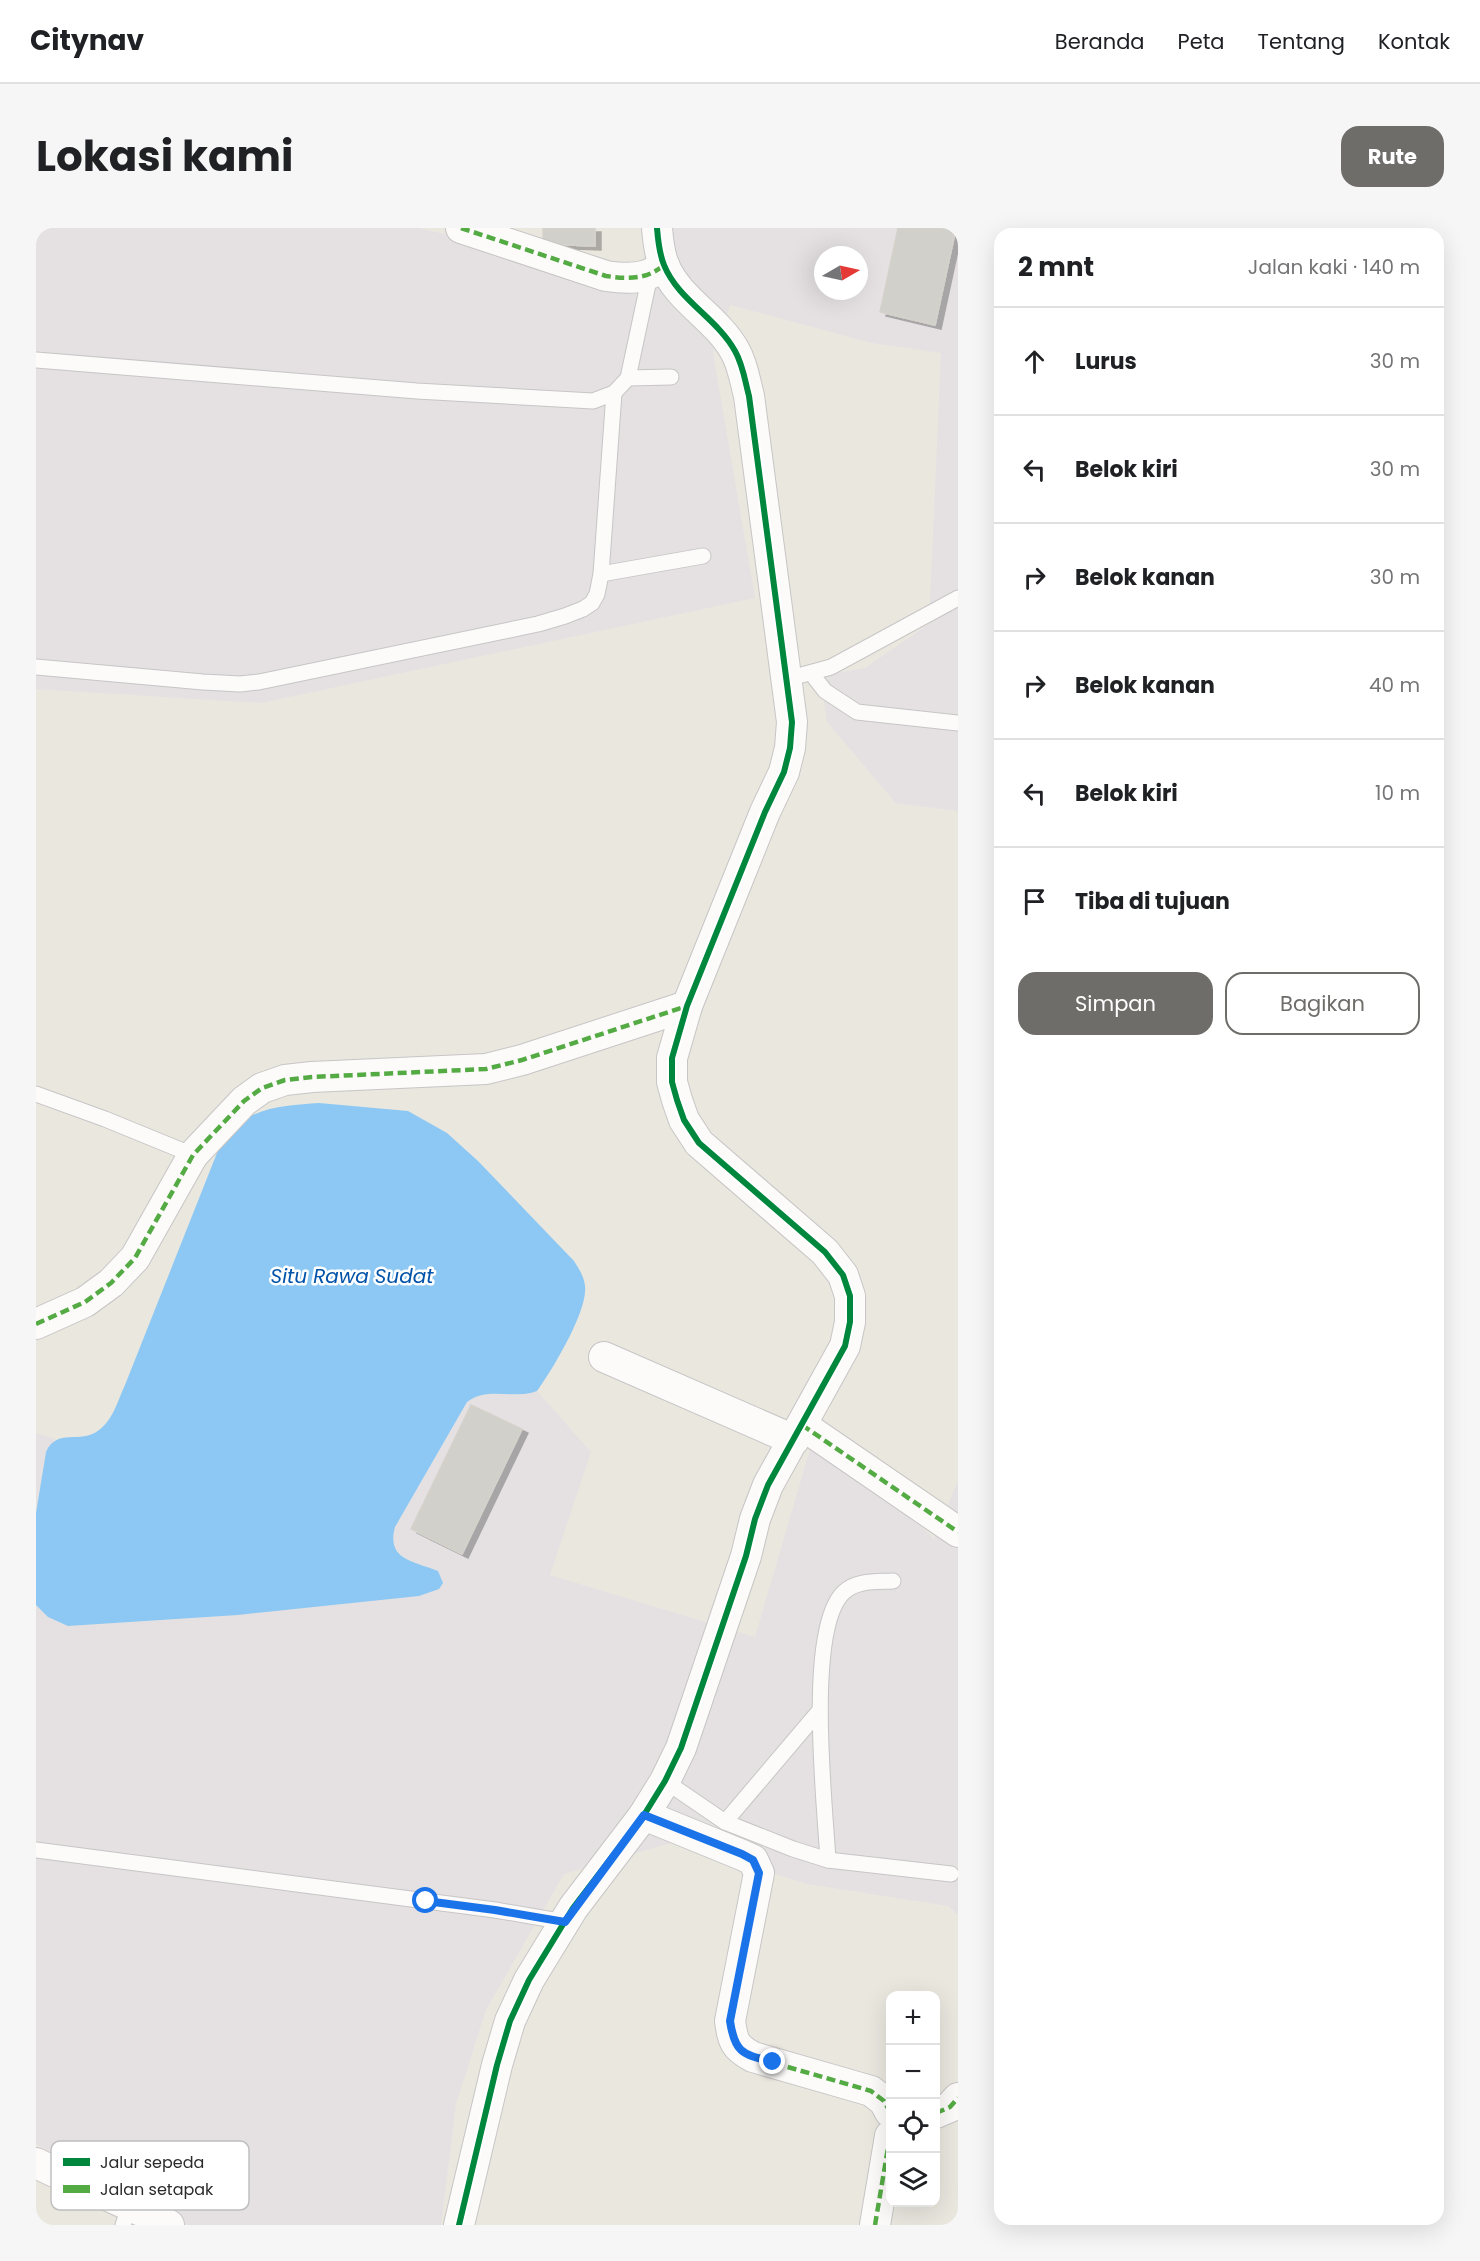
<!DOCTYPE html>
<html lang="id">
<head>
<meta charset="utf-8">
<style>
	body { margin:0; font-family:Poppins,sans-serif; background:#f6f6f6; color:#202124 }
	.controls { position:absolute; right:18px; bottom:18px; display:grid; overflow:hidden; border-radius:12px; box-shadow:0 6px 24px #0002 }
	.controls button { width:54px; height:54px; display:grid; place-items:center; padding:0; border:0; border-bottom:2px solid #e0e0e0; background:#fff; color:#202124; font:30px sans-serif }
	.compass { position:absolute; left:778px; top:18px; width:54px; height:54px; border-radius:50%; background:#fff; box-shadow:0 6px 24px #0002; rotate:81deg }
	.stop { position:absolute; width:18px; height:18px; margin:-14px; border:4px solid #1a73e8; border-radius:50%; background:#fff }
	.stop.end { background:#1a73e8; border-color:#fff; box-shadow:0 2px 6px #0008 }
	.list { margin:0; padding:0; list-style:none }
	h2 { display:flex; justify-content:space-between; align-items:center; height:78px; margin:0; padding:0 24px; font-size:26px }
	h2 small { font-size:20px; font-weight:400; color:#757577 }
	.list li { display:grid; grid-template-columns:39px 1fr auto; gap:18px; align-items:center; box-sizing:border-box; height:108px; padding:0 24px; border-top:2px solid #e0e0e0 }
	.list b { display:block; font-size:22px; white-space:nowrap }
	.list em { font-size:20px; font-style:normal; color:#757577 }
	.actions { display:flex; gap:12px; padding:18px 24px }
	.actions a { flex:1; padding:14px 0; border:2px solid #6e6d6a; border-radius:18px; text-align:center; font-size:21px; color:#6e6d6a }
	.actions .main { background:#6e6d6a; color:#fff }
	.icon { flex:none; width:33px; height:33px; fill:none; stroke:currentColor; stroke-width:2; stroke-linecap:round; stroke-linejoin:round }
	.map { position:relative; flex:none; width:922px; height:1997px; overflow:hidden; border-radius:18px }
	header { display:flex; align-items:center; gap:36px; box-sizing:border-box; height:84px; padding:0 30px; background:#fff; border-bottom:2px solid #e0e0e0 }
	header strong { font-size:28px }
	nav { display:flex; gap:33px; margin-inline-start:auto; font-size:21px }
	.intro { display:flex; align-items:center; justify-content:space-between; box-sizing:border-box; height:144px; padding:0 36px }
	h1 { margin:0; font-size:42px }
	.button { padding:15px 27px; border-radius:18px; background:#6e6d6a; color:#fff; font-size:21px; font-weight:700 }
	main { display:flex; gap:36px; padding:0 36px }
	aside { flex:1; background:#fff; border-radius:18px; box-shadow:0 6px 24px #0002 }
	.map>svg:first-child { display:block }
	.industrial { fill:#e5e1e3; fill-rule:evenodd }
	.water { fill:#8cc8f3 }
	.building { fill:#d2d0cb; stroke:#d5d2cb; stroke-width:1.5; filter:url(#shadow) }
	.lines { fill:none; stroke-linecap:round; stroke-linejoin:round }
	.lane-casing { stroke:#c7c5c5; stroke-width:17 }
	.street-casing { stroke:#c7c5c5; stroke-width:32 }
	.lane { stroke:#fcfbfa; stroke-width:15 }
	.street { stroke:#fcfbfa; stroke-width:30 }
	.quiet { stroke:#54ab44; stroke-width:4.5; stroke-dasharray:9 4.5; stroke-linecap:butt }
	.cycleway-casing { stroke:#fff; stroke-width:10 }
	.cycleway { stroke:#00873e; stroke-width:6 }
	.route { stroke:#1a73e8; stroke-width:8 }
	.labels { text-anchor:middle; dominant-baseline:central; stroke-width:5; stroke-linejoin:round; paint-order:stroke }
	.water-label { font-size:20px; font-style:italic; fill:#0053a9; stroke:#fff }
	.key { fill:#fff; stroke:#bfbfbf; stroke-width:1.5 }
	.key-label { font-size:16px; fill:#2b2b2b }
</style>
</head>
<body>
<header>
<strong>Citynav</strong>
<nav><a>Beranda</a><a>Peta</a><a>Tentang</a><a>Kontak</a></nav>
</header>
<div class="intro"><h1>Lokasi kami</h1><a class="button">Rute</a></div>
<main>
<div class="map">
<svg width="922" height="1997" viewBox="0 0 922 1997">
	<defs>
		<filter id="shadow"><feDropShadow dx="6" dy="4" stdDeviation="0" flood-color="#0004"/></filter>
	</defs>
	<rect width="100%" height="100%" fill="#eae7df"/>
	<!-- industrial -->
	<g class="industrial">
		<path d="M0 0H383L606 53 610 0H922V583L860 575 791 494 784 448 829 440 893 396 905 125 836 115 694 77 677 125 719 370 225 475 0 461ZM787 27H823V63H787Z"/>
		<path d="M501 1163 555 1224 514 1347 719 1409 774 1221 844 1255 898 1311 922 1253V1687L912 1678 771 1656 638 1614 528 1646 450 1782 420 1876 405 1997H152L0 1916V1377L12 1389 32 1398 202 1387 367 1329 357 1318 356 1312 359 1299 431 1174 439 1168 450 1165 484 1167Z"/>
		<path d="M0 1205 19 1211 10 1224 0 1285Z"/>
	</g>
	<!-- water -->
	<path class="water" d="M283 875 372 883 411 905 442 933 538 1033C543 1041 548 1048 549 1058 552 1083 516 1142 501 1163 477 1172 452 1158 431 1174L359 1299C350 1332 378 1333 402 1343L407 1355 403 1361 383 1368 202 1387 32 1398 12 1389 0 1377V1285L10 1224C21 1199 44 1217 63 1202 77 1192 82 1172 89 1157L181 925C187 916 193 904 201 897 223 878 256 877 283 875Z"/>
	<!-- building -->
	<g class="building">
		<path d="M507 0H559V18L507 16Z"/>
		<path d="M862 0H920L899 97 844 84Z"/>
		<path d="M435 1177 486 1201 426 1326 375 1301Z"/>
	</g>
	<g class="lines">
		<!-- lane casing -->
		<g class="lane-casing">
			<g id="lane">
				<path d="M0 132 381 163 557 173 578 165 592 150 614 47"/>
				<path d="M592 150 635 149"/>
				<path d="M565 346 667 328"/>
				<path d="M0 439 167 454 204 456 223 454 502 396 529 388 547 381 556 375 561 366 565 346 578 165"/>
				<path d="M775 445 789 463 821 484 922 495"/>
				<path d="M751 451 795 439 922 370"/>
				<path d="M0 866 69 891 157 927"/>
				<path d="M629 1553 689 1594 757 1621 792 1632 915 1646"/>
				<path d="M689 1594 784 1482"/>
				<path d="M0 1622 459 1682 529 1694"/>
				<path d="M792 1632C789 1578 769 1400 808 1364 821 1352 840 1354 857 1353"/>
				<path d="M87 1997 94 1976"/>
			</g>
		</g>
		<!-- street casing -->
		<g class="street-casing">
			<g id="street">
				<path d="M425 0 570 48C591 51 611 52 628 37"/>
				<path d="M0 1096 49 1074 75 1055 99 1030 157 927 208 873 226 860 249 852 276 849 450 841 486 832 651 778"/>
				<path d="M568 1129 758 1212"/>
				<path d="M766 1197 922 1304"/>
				<path d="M608 1587 706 1627 717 1632 723 1645 694 1793C697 1813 698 1819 717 1829L835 1863 848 1873 854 1884"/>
				<path d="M900 1885 914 1879 922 1870"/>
				<path d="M0 1935C44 1957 90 1974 133 1997"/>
				<path d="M423 1997 461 1837 474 1793 493 1752 537 1680 608 1587 629 1553 645 1520 710 1328 719 1291 732 1257 809 1118 814 1094V1068L807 1047 789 1024 663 915 648 892 641 872 636 854V830L651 778 729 584 748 544 754 520 756 494 713 168C709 153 707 137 699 123 681 90 642 72 628 37 623 25 622 12 621 0"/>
				<path d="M839 1997 854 1908"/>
			</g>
		</g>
		<!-- lane -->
		<use href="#lane" class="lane"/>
		<!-- street -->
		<use href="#street" class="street"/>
		<!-- quiet -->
		<g class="quiet">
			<path d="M425 0 570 48C591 51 611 52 628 37"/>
			<path d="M0 1096 49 1074 75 1055 99 1030 157 927 208 873 226 860 249 852 276 849 450 841 486 832 651 778"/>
			<path d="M766 1197 922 1304"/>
			<path d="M608 1587 706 1627 717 1632 723 1645 694 1793C697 1813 698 1819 717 1829L835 1863 848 1873 854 1884"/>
			<path d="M900 1885 914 1879 922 1870"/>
			<path d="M839 1997 854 1908"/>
		</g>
		<!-- cycleway casing -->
		<g class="cycleway-casing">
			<path id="cycleway" d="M423 1997 461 1837 474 1793 493 1752 537 1680 608 1587 629 1553 645 1520 710 1328 719 1291 732 1257 809 1118 814 1094V1068L807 1047 789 1024 663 915 648 892 641 872 636 854V830L651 778 729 584 748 544 754 520 756 494 713 168C709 153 707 137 699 123 681 90 642 72 628 37 623 25 622 12 621 0"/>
		</g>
		<!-- cycleway -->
		<use href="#cycleway" class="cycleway"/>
	</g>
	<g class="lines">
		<!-- route -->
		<path class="route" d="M390 1673 459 1682 529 1694 608 1587 706 1626 717 1632 723 1645 694 1793C699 1826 707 1826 737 1834"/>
	</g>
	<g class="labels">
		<!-- water labels -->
		<g class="water-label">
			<text x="316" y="1048">Situ Rawa Sudat</text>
		</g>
	</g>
	<!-- legend -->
	<rect x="15" y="1913" width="198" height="69" rx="9" class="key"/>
	<rect x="27" y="1930" width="27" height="8" fill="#00873e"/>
	<rect x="27" y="1957" width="27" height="8" fill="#54ab44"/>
	<g class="key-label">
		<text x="64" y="1940">Jalur sepeda</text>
		<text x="64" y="1967">Jalan setapak</text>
	</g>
</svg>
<div class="controls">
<button>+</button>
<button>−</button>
<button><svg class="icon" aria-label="locate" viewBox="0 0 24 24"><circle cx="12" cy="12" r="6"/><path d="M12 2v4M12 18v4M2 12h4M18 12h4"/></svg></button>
<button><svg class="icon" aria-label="layers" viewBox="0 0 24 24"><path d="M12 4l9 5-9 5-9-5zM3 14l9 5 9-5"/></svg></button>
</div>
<svg class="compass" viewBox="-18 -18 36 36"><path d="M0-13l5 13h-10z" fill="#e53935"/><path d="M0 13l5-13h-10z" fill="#757577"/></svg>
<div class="stop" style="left:390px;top:1673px"></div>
<div class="stop end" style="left:737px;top:1834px"></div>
</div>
<aside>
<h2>2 mnt<small>Jalan kaki · 140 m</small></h2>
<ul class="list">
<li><svg class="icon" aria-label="ahead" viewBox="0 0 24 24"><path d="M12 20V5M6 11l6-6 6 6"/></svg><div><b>Lurus</b></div><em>30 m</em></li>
<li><svg class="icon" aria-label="left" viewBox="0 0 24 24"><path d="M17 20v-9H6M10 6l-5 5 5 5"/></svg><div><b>Belok kiri</b></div><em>30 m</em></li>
<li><svg class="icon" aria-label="right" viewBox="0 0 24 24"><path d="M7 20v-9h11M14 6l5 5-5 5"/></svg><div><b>Belok kanan</b></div><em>30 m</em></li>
<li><svg class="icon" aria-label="right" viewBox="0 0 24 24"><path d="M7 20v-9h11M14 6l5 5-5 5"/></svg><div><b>Belok kanan</b></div><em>40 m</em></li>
<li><svg class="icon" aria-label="left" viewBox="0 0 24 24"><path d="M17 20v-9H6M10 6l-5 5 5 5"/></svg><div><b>Belok kiri</b></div><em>10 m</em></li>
<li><svg class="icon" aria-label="arrive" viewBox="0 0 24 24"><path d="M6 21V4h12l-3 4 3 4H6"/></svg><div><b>Tiba di tujuan</b></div></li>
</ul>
<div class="actions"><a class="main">Simpan</a><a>Bagikan</a></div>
</aside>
</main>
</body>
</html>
